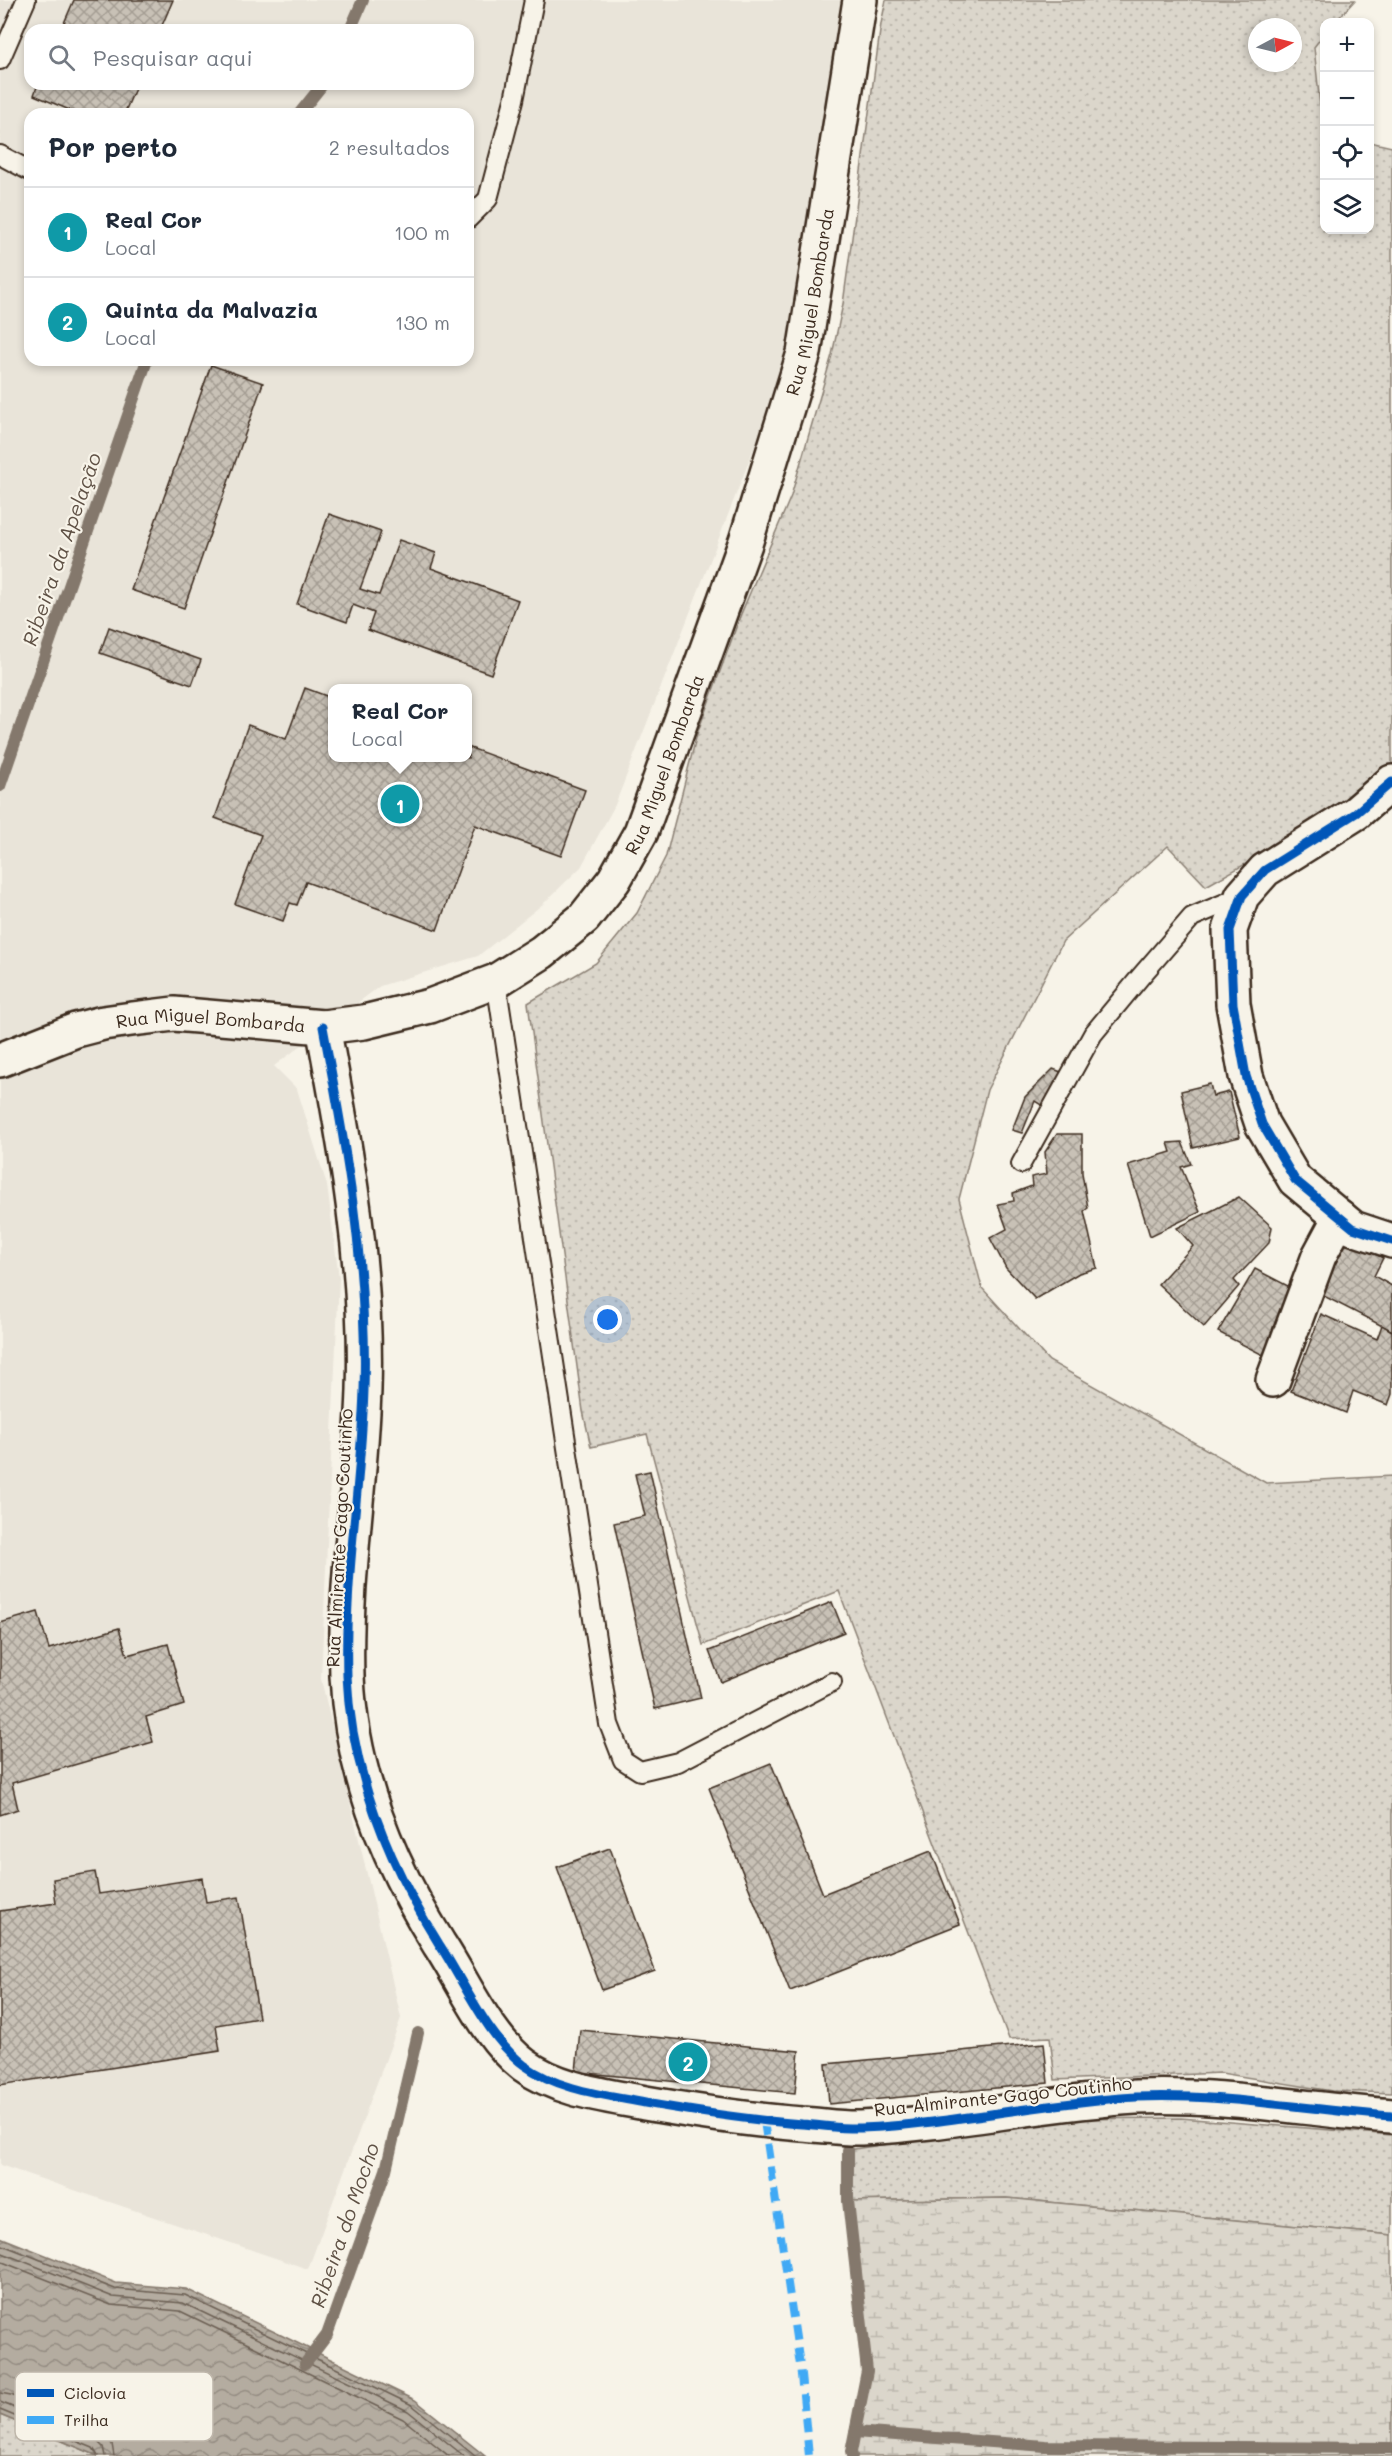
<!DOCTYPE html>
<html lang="pt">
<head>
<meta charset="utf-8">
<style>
	body { margin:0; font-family:Mali,sans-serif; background:#f2f2f3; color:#1f2937 }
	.controls { position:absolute; right:18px; top:18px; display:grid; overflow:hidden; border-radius:12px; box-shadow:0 3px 9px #0003 }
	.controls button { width:54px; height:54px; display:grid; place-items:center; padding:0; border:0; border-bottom:2px solid #e0e1e3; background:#fff; color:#1f2937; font:30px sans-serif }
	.compass { position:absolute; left:1248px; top:18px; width:54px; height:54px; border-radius:50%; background:#fff; box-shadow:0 3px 9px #0003; rotate:83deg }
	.you { position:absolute; left:608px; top:1320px; width:21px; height:21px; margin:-15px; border:4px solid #fff; border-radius:50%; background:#1a73e8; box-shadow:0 0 0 9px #1a73e833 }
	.badge { display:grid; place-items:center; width:39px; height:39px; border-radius:50%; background:#7c3aed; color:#fff; font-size:20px; font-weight:700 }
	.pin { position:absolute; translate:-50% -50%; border:3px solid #fff; box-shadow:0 2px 6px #0006 }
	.popup { position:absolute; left:328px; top:684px; width:144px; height:78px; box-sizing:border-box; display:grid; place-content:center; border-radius:12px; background:#fff; filter:drop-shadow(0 2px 4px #0005); font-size:20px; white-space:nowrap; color:#747a83 }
	.popup b { font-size:22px; color:#1f2937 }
	.popup::after { content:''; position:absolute; left:50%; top:100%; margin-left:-12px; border:12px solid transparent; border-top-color:#fff }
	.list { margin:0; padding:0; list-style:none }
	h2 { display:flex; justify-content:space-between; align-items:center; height:78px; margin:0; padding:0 24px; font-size:26px }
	h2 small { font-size:20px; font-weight:400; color:#747a83 }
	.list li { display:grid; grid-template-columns:39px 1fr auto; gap:18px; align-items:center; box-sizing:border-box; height:90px; padding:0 24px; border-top:2px solid #e0e1e3 }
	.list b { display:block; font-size:22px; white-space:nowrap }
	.list p { margin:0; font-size:20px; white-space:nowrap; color:#747a83 }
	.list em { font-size:20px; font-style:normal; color:#747a83 }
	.icon { flex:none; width:33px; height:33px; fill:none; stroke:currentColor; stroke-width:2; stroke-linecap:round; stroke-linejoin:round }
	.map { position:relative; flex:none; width:1392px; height:2456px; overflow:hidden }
	.search { position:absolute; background:#fff; box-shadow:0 3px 9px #0003; left:24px; top:24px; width:450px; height:66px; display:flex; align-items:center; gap:15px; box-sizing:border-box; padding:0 21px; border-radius:18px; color:#747a83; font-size:22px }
	.panel { position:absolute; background:#fff; box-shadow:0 3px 9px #0003; left:24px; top:108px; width:450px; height:258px; border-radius:18px }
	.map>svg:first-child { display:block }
	.built { fill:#e9e4d9; fill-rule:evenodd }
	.grass { fill:url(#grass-dots); stroke:#8b8074; stroke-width:1.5; fill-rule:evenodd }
	.wetland { fill:url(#wetland-marsh); stroke:#8b8074; stroke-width:1.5 }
	.water { fill:url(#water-waves); stroke:#84786c; stroke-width:1.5 }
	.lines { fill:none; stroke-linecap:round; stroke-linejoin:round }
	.shore { stroke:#6b5e52; stroke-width:1.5 }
	.stream { stroke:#84786c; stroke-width:12 }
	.building { fill:url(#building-cross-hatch); stroke:#3b2a1e; stroke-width:1.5 }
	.lane-casing { stroke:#3b2a1e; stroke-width:22 }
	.street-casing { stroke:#3b2a1e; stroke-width:38 }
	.secondary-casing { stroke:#3b2a1e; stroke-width:38 }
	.lane { stroke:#f7f3e8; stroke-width:18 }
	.street { stroke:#f7f3e8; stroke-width:33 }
	.secondary { stroke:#f7f3e8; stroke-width:33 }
	.quiet { stroke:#3fa9f5; stroke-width:8; stroke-dasharray:15 8; stroke-linecap:butt }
	.cycleway-casing { stroke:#f7f3e8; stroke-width:13 }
	.cycleway { stroke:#0057b8; stroke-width:9 }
	.labels { text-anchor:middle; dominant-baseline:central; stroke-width:4.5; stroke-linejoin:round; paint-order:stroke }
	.street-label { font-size:18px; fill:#3b2a1e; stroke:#f7f3e8 }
	.water-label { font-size:20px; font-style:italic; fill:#5f5145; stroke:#f7f3e8 }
	.key { fill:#f7f3e8; stroke:#bfb7ab; stroke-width:1.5 }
	.key-label { font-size:16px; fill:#3b2a1e }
</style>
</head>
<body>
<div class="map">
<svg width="1392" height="2456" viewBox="0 0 1392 2456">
	<defs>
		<pattern id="grass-dots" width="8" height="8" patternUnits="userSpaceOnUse" patternTransform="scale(1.5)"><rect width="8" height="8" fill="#dbd6cb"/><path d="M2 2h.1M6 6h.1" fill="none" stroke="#bdb8ae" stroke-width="1.8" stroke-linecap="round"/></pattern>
		<pattern id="wetland-marsh" width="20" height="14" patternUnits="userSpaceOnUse" patternTransform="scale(1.5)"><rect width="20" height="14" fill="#dbd6cb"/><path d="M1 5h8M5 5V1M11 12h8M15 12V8" fill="none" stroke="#bdb8ae"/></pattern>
		<pattern id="water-waves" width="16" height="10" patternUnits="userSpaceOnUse" patternTransform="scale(1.5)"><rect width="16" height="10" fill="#b4aca0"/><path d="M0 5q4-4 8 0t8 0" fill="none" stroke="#948c82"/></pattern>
		<pattern id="building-cross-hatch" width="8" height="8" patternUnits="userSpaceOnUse" patternTransform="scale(1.5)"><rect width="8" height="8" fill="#c8c1b6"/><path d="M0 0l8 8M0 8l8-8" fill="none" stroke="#a49d93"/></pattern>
	</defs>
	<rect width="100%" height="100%" fill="#f7f3e8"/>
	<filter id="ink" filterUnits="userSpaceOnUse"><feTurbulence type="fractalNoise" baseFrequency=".0167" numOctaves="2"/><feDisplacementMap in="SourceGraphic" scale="12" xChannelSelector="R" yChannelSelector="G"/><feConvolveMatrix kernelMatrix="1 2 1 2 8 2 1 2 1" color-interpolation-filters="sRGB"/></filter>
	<g filter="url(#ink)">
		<!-- built -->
		<path class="built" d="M0 0H841L821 144 786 366 615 805 581 867 543 904 478 956 380 986 274 1066 297 1089 327 1185 339 1278 321 1679 401 2018 308 2269 0 2165ZM30 30H468V84H30ZM30 114H468V360H30ZM332 688H468V758H332Z"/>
		<!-- grass -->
		<g class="grass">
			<path d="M886 0H1355L1335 22H1324V34L1314 47 1320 105 1324 108V230H1370V142L1392 147V765L1335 814 1206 886 1168 846 1063 941 987 1090 959 1199 982 1288 1049 1361 1266 1483 1392 1476V2093L1332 2091 1221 2073 1055 2080 1050 2037 1009 2039 839 1591 703 1645 647 1434 591 1447 583 1411 528 1003 596 963 637 913 666 856 697 734 741 614 791 496 832 355 843 304 881 24ZM1257 27H1293V63H1257Z"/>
			<path d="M1181 2118 1392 2135V2235L1006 2198 848 2201V2150L1050 2119Z"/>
			<path d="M0 2415 98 2456H0Z"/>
		</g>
		<!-- wetland -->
		<path class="wetland" d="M1006 2198 1392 2235V2456H852L851 2452 867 2371 848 2201Z"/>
		<!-- water -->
		<path class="water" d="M0 2237 116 2283 186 2289 415 2400 485 2456H98L0 2415Z"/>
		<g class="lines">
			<!-- shore -->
			<g class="shore">
				<path d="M0 2244 115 2289 185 2295 412 2405 475 2456"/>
				<path d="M0 2252 113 2297 183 2303 408 2411 464 2456"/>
				<path d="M0 2261 111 2305 180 2311 403 2419 449 2456"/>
				<path d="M0 2393 11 2395 103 2434 112 2444 114 2456"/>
				<path d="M0 2402 97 2441 103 2447 105 2456"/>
				<path d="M0 2410 93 2448 98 2456"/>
			</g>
			<!-- stream -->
			<g class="stream">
				<path d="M350 30 363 0"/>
				<path d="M299 114 323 84"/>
				<path d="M0 786 147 360"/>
				<path d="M848 2150V2201L867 2371 851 2452 852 2456"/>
				<path d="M305 2364 327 2335 386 2170 418 2033"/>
				<path d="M855 2432 1045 2446 1392 2448"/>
			</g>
		</g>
		<!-- building -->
		<g class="building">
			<path d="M74 0H173L160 30H61Z"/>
			<path d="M38 84H137L124 114H79L34 95Z"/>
			<path d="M211 365 263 383 184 608 131 590Z"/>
			<path d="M329 514 381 532 360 589 379 595 399 540 436 553 431 568 518 600 491 674 368 630 374 613 353 605 347 622 297 604Z"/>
			<path d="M109 627 201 660 192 685 100 653Z"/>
			<path d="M305 688 332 698V758H468V747L585 790 561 856 475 825 437 930 306 882 297 905 290 903 283 921 235 904 261 835 215 818 248 725 286 739Z"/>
			<path d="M1053 1069 1064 1073 1046 1108 1035 1101 1022 1133 1012 1130 1025 1097Z"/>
			<path d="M1210 1084 1213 1096 1229 1092 1240 1137 1193 1148 1181 1091Z"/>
			<path d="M1057 1134H1082V1173L1088 1208 1084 1211 1097 1268 1079 1273 1035 1299 1006 1268 990 1238 1007 1229 998 1204 1014 1201 1013 1193 1032 1186 1031 1177 1047 1174 1045 1152Z"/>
			<path d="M1182 1142 1191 1164 1181 1167 1200 1212 1150 1236 1128 1165 1171 1152 1168 1143Z"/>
			<path d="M1239 1197 1272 1227 1269 1243 1234 1280 1239 1286 1204 1327 1158 1284 1193 1246 1177 1228Z"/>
			<path d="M1345 1239 1383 1258 1374 1276 1392 1286V1331L1314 1291Z"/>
			<path d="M1255 1269 1292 1288 1267 1357 1218 1332Z"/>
			<path d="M1321 1314 1377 1339 1382 1325 1392 1331V1394L1388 1405 1353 1391 1346 1413 1291 1391Z"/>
			<path d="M650 1471 701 1698 655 1709 614 1523 645 1516 635 1474Z"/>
			<path d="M832 1602 844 1632 721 1682 709 1651Z"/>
			<path d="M38 1612 49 1649 119 1628 127 1655 168 1644 184 1705 146 1717 153 1742 12 1783 18 1809 0 1815V1623Z"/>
			<path d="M771 1763 823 1894 931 1851 960 1924 790 1991 709 1788Z"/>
			<path d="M610 1848 655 1971 602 1990 557 1867Z"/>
			<path d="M95 1872 99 1894 202 1878 206 1902 239 1897 259 2018 216 2025 220 2051 0 2085V1911L56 1903 53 1879Z"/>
			<path d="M580 2030 799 2051 795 2093 576 2072Z"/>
			<path d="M1044 2043 1048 2083 829 2104 826 2064Z"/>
		</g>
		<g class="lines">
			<!-- lane casing -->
			<g class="lane-casing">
				<g id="lane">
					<path d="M0 60 26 0"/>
					<path d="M0 155 30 171"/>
					<path d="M468 219 488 199 514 100 534 0"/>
					<path d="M496 981 609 1724 623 1760 640 1771 678 1762 832 1682"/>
					<path d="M1021 1164 1093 1034 1141 976 1192 917 1242 896"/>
				</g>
			</g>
			<!-- street casing -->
			<g class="street-casing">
				<g id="street">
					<path d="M1392 782 1356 813 1265 870 1242 896 1230 930 1233 1004 1246 1076 1262 1124 1295 1180 1353 1228 1392 1241"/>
					<path d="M1273 1380 1319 1256 1340 1217"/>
				</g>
			</g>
			<!-- secondary casing -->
			<g class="secondary-casing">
				<g id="secondary">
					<path d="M323 1027C346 1147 368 1268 364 1390 361 1485 344 1580 347 1676 351 1772 389 1864 439 1944 464 1982 487 2037 524 2065 558 2090 604 2095 645 2103 697 2112 749 2120 802 2124 821 2125 842 2129 861 2128 953 2124 1044 2102 1136 2097 1222 2093 1307 2110 1392 2116"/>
					<path id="s1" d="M0 1060 76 1030 103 1023 132 1019 174 1014 323 1027 364 1022 430 1006 496 981 542 952 584 918 614 880 641 832 746 541 804 353 860 0"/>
				</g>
			</g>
			<!-- lane -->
			<use href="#lane" class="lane"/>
			<!-- street -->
			<use href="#street" class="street"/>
			<!-- secondary -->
			<use href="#secondary" class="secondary"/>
			<!-- quiet -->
			<path class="quiet" d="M764 2121 800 2365 809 2456"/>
			<!-- cycleway casing -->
			<g class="cycleway-casing">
				<g id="cycleway">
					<path d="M1392 782 1356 813 1265 870 1242 896 1230 930 1233 1004 1246 1076 1262 1124 1295 1180 1353 1228 1392 1241"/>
					<path d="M323 1027C346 1147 368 1268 364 1390 361 1485 344 1580 347 1676 351 1772 389 1864 439 1944 464 1982 487 2037 524 2065 558 2090 604 2095 645 2103 697 2112 749 2120 802 2124 821 2125 842 2129 861 2128 953 2124 1044 2102 1136 2097 1222 2093 1307 2110 1392 2116"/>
				</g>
			</g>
			<!-- cycleway -->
			<use href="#cycleway" class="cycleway"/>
		</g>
	</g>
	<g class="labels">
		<!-- street labels -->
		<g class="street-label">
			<text stroke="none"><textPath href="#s1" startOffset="1280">Rua Miguel Bombarda</textPath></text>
			<text stroke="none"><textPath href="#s1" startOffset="794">Rua Miguel Bombarda</textPath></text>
			<text stroke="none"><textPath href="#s1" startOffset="218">Rua Miguel Bombarda</textPath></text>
			<text transform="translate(339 1538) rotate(-87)">Rua Almirante Gago Coutinho</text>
			<text transform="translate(1003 2096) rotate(-6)">Rua Almirante Gago Coutinho</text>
		</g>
		<!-- water labels -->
		<g class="water-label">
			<text transform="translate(61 549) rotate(-71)">Ribeira da Apelação</text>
			<text transform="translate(344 2225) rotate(-71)">Ribeira do Mocho</text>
		</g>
	</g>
	<!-- legend -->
	<rect x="15" y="2372" width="198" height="69" rx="9" class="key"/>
	<rect x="27" y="2389" width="27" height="8" fill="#0057b8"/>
	<rect x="27" y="2416" width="27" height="8" fill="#3fa9f5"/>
	<g class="key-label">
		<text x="64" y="2399">Ciclovia</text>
		<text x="64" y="2426">Trilha</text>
	</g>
</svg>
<div class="controls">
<button>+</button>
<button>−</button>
<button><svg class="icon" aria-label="locate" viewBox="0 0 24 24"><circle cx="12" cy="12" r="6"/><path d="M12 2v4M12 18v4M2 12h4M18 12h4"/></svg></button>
<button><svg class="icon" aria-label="layers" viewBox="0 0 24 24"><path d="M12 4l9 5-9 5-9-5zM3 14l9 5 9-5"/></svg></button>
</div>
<svg class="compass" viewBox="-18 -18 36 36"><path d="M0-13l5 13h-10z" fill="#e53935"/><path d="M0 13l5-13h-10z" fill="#747a83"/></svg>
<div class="you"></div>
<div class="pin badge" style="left:400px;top:804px;background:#0f9aa8">1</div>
<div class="popup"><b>Real Cor</b>Local</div>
<div class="pin badge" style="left:688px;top:2062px;background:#0f9aa8">2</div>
<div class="search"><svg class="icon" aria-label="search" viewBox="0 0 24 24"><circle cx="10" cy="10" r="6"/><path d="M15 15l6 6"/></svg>Pesquisar aqui</div>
<section class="panel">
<h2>Por perto<small>2 resultados</small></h2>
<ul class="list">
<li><span class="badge" style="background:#0f9aa8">1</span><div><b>Real Cor</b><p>Local</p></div><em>100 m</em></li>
<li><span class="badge" style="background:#0f9aa8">2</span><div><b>Quinta da Malvazia</b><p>Local</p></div><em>130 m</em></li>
</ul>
</section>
</div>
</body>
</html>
